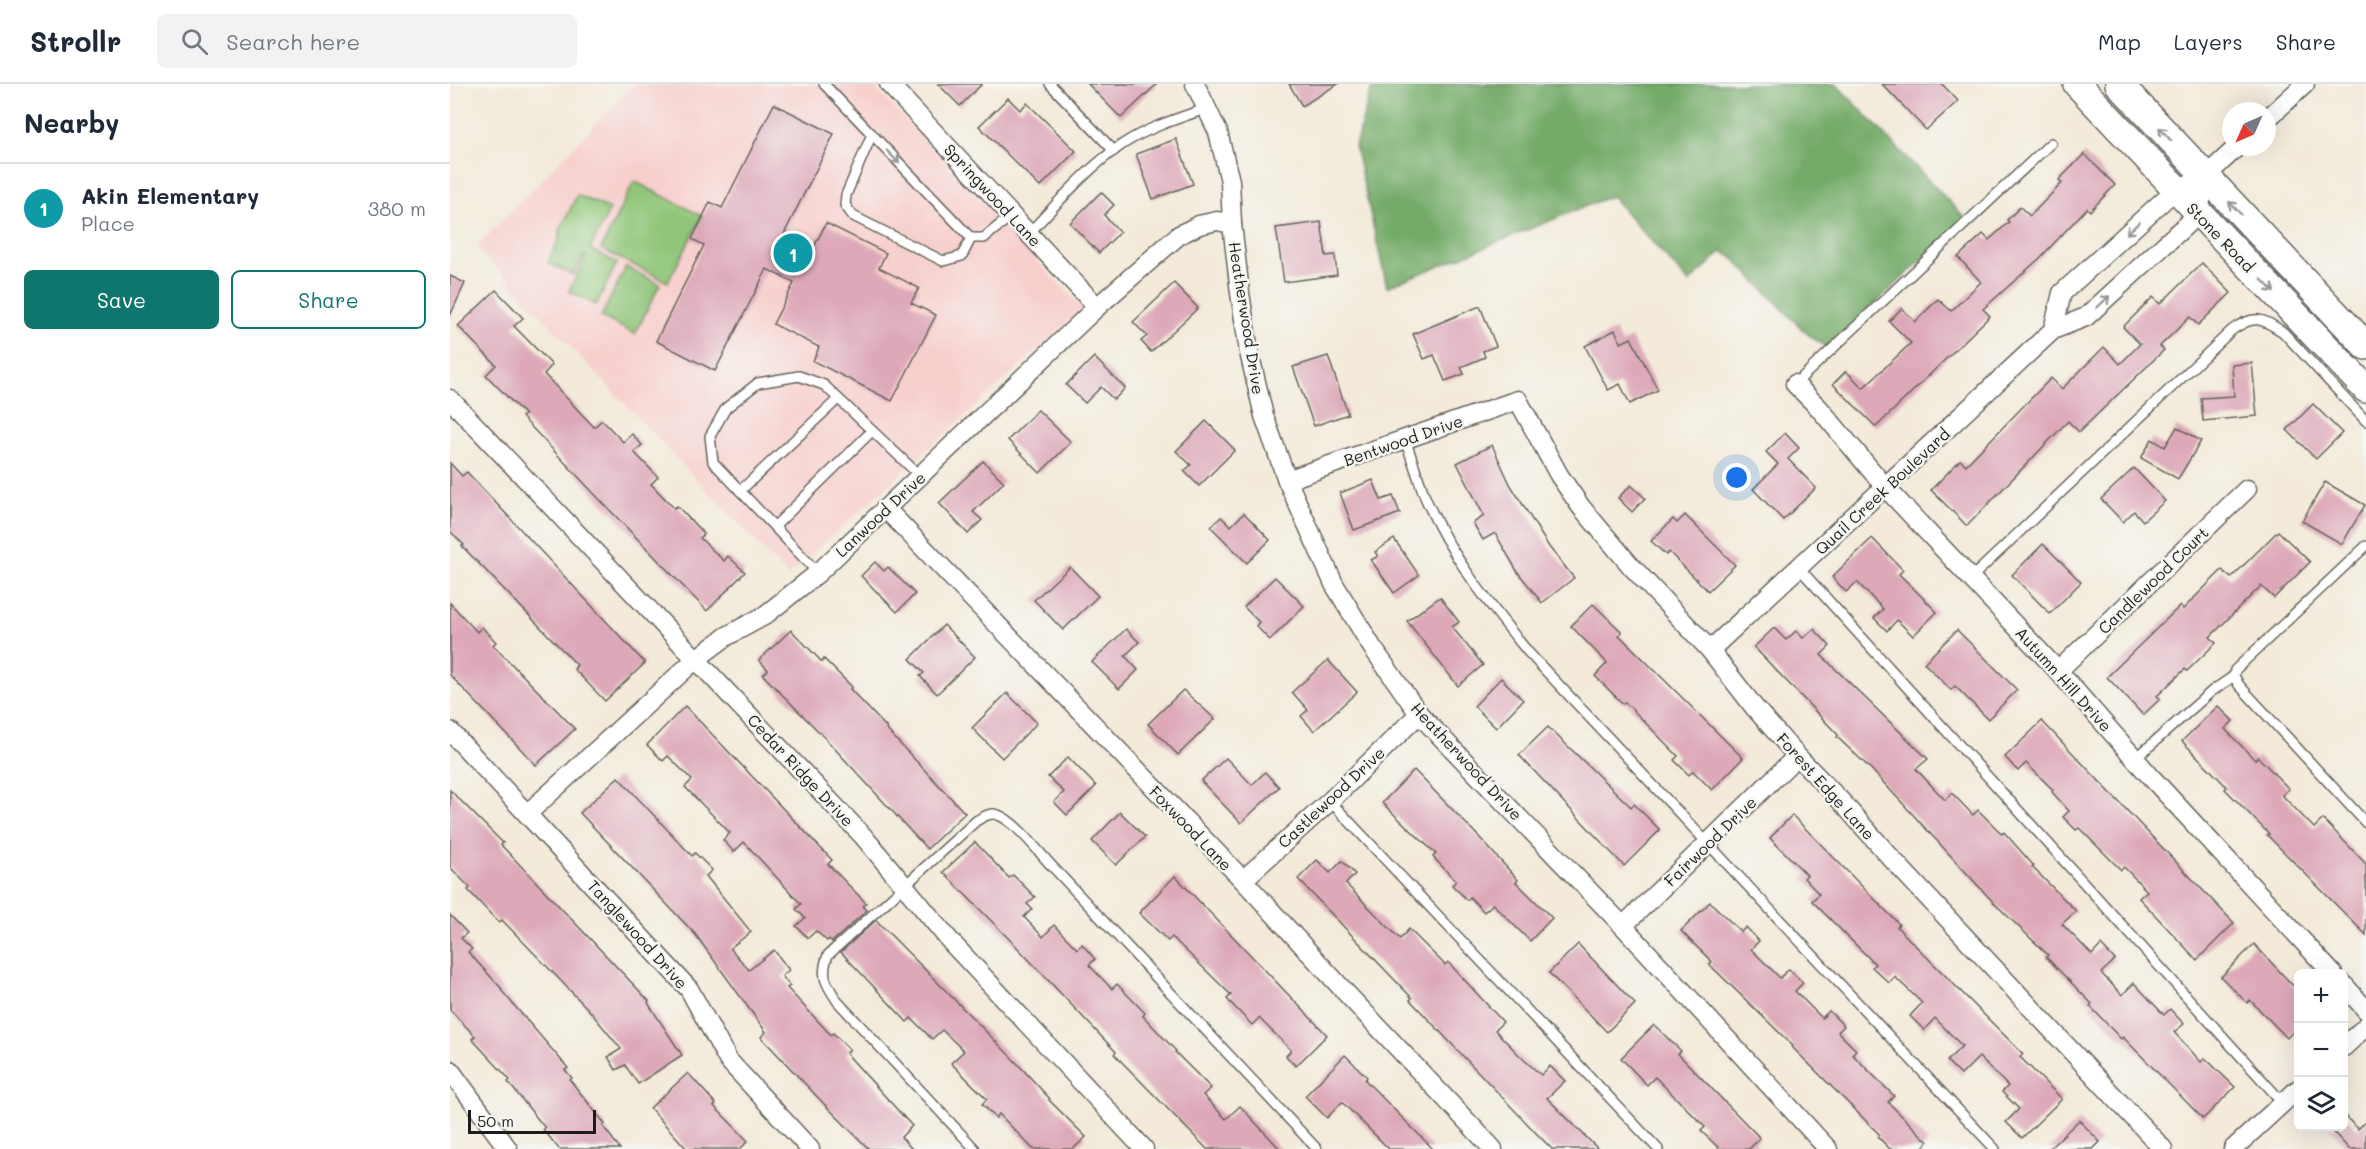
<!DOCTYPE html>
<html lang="en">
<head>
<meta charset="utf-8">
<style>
	body { margin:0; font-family:Mali,sans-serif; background:#f2f2f3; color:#1f2937 }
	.controls { position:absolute; right:18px; bottom:18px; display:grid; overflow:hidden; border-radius:9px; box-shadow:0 6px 24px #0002 }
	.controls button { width:54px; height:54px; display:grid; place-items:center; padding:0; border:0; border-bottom:2px solid #e0e1e3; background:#fff; color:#1f2937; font:30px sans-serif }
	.compass { position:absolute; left:1772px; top:18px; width:54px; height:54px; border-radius:50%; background:#fff; box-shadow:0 6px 24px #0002; rotate:225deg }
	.scale { position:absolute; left:18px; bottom:15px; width:128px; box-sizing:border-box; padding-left:6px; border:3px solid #1c1c1c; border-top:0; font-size:16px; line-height:21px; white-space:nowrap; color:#1c1c1c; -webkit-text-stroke:4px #f6f6f2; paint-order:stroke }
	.you { position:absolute; left:1287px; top:394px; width:21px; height:21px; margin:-15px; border:4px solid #fff; border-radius:50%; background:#1a73e8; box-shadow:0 0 0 9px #1a73e833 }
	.badge { display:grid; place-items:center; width:39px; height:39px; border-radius:50%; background:#0f766e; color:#fff; font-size:20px; font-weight:700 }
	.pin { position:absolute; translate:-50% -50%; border:3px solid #fff; box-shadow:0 2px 6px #0006 }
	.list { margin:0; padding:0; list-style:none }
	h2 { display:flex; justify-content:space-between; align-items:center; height:78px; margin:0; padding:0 24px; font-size:26px }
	h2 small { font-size:20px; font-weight:400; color:#747a83 }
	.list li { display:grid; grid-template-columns:39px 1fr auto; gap:18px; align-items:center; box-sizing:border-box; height:90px; padding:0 24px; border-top:2px solid #e0e1e3 }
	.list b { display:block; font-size:22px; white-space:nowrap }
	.list p { margin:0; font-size:20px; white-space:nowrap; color:#747a83 }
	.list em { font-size:20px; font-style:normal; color:#747a83 }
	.actions { display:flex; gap:12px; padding:18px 24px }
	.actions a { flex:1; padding:14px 0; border:2px solid #0f766e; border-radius:9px; text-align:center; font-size:21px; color:#0f766e }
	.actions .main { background:#0f766e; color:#fff }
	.icon { flex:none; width:33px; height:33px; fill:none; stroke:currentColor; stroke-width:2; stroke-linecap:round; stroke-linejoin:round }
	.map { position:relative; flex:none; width:1916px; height:1065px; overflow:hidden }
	header { display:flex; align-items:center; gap:36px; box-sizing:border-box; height:84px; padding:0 30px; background:#fff; border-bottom:2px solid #e0e1e3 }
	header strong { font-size:28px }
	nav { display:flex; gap:33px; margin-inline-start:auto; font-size:21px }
	.search { width:420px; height:54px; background:#f2f2f3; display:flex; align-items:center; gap:15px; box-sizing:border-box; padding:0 21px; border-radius:9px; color:#747a83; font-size:22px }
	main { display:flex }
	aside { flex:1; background:#fff }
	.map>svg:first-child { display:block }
	.built { fill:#f7d0ce }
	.green { fill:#90c679; stroke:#56714a; stroke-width:1.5 }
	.forest { fill:#74ab69; stroke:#486442; stroke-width:1.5 }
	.building { fill:#dda9b9 }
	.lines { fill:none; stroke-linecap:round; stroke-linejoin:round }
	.lane-casing { stroke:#67645e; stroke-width:12 }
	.street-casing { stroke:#67645e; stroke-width:21 }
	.secondary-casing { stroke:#67645e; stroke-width:30 }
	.lane { stroke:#fff; stroke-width:9 }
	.street { stroke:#fff; stroke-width:18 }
	.secondary { stroke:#fff; stroke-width:27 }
	.oneway { stroke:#999 }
	.labels { text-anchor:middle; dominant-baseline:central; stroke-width:5; stroke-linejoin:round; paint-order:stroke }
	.street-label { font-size:16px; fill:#1c1c1c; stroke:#f6f6f2 }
</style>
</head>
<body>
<header>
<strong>Strollr</strong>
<div class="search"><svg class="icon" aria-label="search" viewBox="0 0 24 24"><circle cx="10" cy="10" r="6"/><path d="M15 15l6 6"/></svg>Search here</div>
<nav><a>Map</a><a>Layers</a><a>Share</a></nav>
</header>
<main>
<aside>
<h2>Nearby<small></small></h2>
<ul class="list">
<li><span class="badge" style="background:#0f9aa8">1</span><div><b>Akin Elementary</b><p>Place</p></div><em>380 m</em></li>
</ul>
<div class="actions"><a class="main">Save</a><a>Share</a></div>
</aside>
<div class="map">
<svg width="1916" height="1065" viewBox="0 0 1916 1065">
	<rect width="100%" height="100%" fill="#f6f6f2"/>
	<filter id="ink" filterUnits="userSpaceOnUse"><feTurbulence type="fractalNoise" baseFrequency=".0167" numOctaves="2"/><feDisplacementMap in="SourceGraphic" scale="12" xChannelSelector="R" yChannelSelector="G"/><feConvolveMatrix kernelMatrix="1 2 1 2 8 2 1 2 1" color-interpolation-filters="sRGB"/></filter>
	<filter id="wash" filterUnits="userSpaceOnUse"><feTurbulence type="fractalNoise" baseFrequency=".008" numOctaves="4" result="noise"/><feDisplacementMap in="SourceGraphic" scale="24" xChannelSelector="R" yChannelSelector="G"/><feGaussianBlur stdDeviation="1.35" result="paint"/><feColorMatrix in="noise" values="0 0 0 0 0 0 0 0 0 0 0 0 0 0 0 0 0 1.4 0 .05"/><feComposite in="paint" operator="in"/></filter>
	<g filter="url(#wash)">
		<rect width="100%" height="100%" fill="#f3ead9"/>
		<!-- built -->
		<path class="built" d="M185 0H422L633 225 338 492 26 163Z"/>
		<!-- green -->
		<g class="green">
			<path d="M184 97 252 132 218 198 151 165Z"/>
			<path d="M127 111 160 125 140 165 167 179 146 221 119 207 136 172 134 171 123 191 98 179 111 150 109 149Z"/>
			<path d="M176 183 210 200 185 250 151 233Z"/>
		</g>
		<!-- forest -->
		<path class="forest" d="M923 0H1386L1516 135 1377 264 1355 248 1283 174 1272 167 1239 199 1161 112 937 203 905 62Z"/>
		<g id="blocks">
			<!-- building -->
			<g class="building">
				<path d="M488 0H532L510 22Z"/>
				<path d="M638 0H707L671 34Z"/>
				<path d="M839 0H888L852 22Z"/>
				<path d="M1432 0H1492L1508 17 1476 46Z"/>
				<path d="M558 14 570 26 577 19 626 67 590 103 529 42Z"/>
				<path d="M324 20 384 50 332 154 361 169 376 139 436 169 429 184 469 204 461 219 486 231 442 317 363 277 369 263 323 240 344 199 317 185 265 287 206 257 254 161 242 155 260 118 272 124Z"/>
				<path d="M726 55 743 100 703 115 686 70Z"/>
				<path d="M1634 70 1665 101 1640 127 1637 124 1590 174 1533 225 1540 232 1426 343 1383 300 1396 287 1413 304 1461 259 1439 237 1452 224 1465 238 1488 215 1501 227 1531 198 1508 173 1533 150 1539 156 1559 138 1557 136 1570 123 1580 132 1612 99 1609 96Z"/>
				<path d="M651 108 664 121 654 131 670 148 649 169 620 139Z"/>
				<path d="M871 138 876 172 885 171 887 191 834 198 826 144Z"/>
				<path d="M1752 179 1781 209 1748 241 1740 233 1710 262 1714 266 1629 348 1618 337 1517 442 1481 406 1510 376 1516 381 1601 294 1612 305 1654 263 1670 280 1690 260 1673 243 1703 213 1710 220Z"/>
				<path d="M0 192 15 199 0 232Z"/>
				<path d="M724 199 748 224 701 268 691 257 697 252 683 238Z"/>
				<path d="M46 206 73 234 64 242 102 281 94 290 144 343 152 336 173 358 182 350 192 361 184 368 208 393 201 400 224 424 227 422 254 450 250 454 274 477 278 472 295 488 257 527 152 418 72 333 75 331 36 291 46 281 8 242Z"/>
				<path d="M1030 222 1046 262 1033 267 1035 273 1011 283 1014 290 995 297 984 271 974 275 963 250Z"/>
				<path d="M1165 246 1171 259 1181 254 1208 306 1180 320 1170 300 1158 306 1135 262Z"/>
				<path d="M878 272 898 330 864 342 843 283Z"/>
				<path d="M644 273 675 304 664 316 651 303 635 319 616 301Z"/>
				<path d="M1802 279 1807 332 1753 337 1751 314 1784 312 1782 281Z"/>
				<path d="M1863 320 1892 349 1866 375 1837 346Z"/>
				<path d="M588 326 621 358 590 389 558 356Z"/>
				<path d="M756 337 785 366 749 402 734 387 741 381 726 367Z"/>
				<path d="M1727 343 1751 357 1728 395 1691 374 1702 355 1715 363Z"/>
				<path d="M1335 349 1349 364 1338 375 1366 404 1333 436 1303 405 1328 380 1316 368Z"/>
				<path d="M1042 361 1060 400 1099 463 1124 494 1092 519 1067 487 1045 449 1033 456 1023 439 1034 432 1007 379Z"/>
				<path d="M533 377 554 398 523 428 532 436 518 450 489 419Z"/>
				<path d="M0 379 12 392 17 388 195 579 155 617 124 585 127 581 12 462 14 461 0 447Z"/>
				<path d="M1684 384 1715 417 1693 437 1684 427 1673 438 1651 415Z"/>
				<path d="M923 396 931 416 943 412 950 429 904 446 890 409Z"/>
				<path d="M1875 398 1915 421 1892 460 1852 437Z"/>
				<path d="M1181 401 1195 414 1182 428 1168 414Z"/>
				<path d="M794 429 820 456 797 479 761 443 771 433 781 442Z"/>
				<path d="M1235 431 1285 481 1258 507 1219 468 1216 471 1201 457 1223 435 1227 439Z"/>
				<path d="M1828 447 1860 478 1824 514 1811 502 1760 553 1766 559 1737 587 1735 585 1707 612 1710 615 1693 631 1657 593 1730 522 1733 525 1772 486 1781 494Z"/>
				<path d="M1422 454 1453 486 1449 490 1487 528 1463 552 1447 536 1437 547 1424 534 1433 525 1407 498 1396 508 1382 493Z"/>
				<path d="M944 455 969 491 944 509 921 476 928 472 925 468Z"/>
				<path d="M1593 460 1631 498 1600 530 1562 491Z"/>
				<path d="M425 478 434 487 438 483 465 510 447 528 411 492Z"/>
				<path d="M620 483 648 512 613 546 584 516Z"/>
				<path d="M825 493 854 522 820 556 806 542 809 538 794 523Z"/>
				<path d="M990 513 1009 538 1002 543 1033 581 1008 602 957 537Z"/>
				<path d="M0 519 27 548 32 543 46 558 43 561 125 645 86 681 0 591Z"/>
				<path d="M1143 520 1172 548 1169 551 1293 674 1262 706 1243 687 1239 691 1224 676 1228 672 1175 618 1173 620 1145 592 1157 579 1121 542Z"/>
				<path d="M494 541 525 573 487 610 470 592 474 589 460 575Z"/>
				<path d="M1324 544 1336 556 1346 547 1353 554 1364 545 1380 562 1371 571 1478 675 1466 685 1495 716 1502 709 1523 731 1528 726 1552 750 1554 748 1584 782 1582 783 1626 827 1612 840 1642 871 1651 861 1665 876 1651 889 1672 911 1684 899 1714 931 1720 925 1734 940 1724 948 1751 978 1755 974 1785 1003 1753 1035 1673 953 1671 955 1640 922 1642 920 1596 873 1598 871 1544 819 1421 685 1387 653 1388 651 1304 563Z"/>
				<path d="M676 545 689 558 675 572 688 586 669 605 642 578Z"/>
				<path d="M341 546 372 578 374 575 402 603 400 605 437 644 436 645 515 729 477 765 373 652 313 591 318 586 309 576Z"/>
				<path d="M1507 546 1567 606 1538 635 1505 602 1501 606 1474 579Z"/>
				<path d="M878 576 907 608 864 647 851 632 858 626 842 608Z"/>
				<path d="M1051 594 1073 616 1046 644 1024 622Z"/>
				<path d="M733 606 765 635 728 671 698 640Z"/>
				<path d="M557 609 587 639 552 674 522 644Z"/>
				<path d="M235 622 382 776 378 780 416 819 413 822 417 826 382 858 379 855 377 857 366 847 358 854 346 842 355 834 346 825 351 820 294 758 284 768 273 756 280 749 235 703 242 696 218 672 213 677 197 661Z"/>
				<path d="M1768 622 1783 637 1775 645 1805 676 1808 673 1839 705 1832 711 1864 744 1873 735 1916 780V851L1817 751 1819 750 1775 705 1777 703 1732 657Z"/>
				<path d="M1592 637 1784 839 1747 876 1689 814 1697 807 1674 783 1671 786 1629 744 1626 746 1613 733 1619 727 1602 708 1603 706 1576 679 1568 687 1555 673Z"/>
				<path d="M1098 643 1181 723 1184 720 1210 746 1174 782 1069 671Z"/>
				<path d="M618 673 646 702 617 731 604 718 614 708 598 693Z"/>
				<path d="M776 674 802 701 815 688 829 703 791 739 751 697Z"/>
				<path d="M964 686 1030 754 1068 796 1066 798 1102 834 1080 857 1043 820 1034 828 1020 813 1017 816 1002 801 1006 797 983 773 986 770 932 719Z"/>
				<path d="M168 693 242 772 245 769 262 786 256 792 301 848 280 864 299 886 324 866 339 886 332 892 340 902 337 904 381 951 383 949 400 966 396 969 462 1042 451 1053 462 1065H419L374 1020 311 953 316 948 245 850 130 729Z"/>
				<path d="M0 706 53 759 51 761 199 917 198 919 232 971 188 1000 175 981 166 986 158 973 171 965 138 925 52 836 49 839 18 806 20 804 0 783Z"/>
				<path d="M670 728 695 753 666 781 642 757Z"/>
				<path d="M1342 731 1449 840 1447 843 1573 970 1570 973 1612 1015 1572 1054 1556 1038 1569 1025 1552 1008 1558 1002 1529 973 1511 991 1497 977 1512 962 1485 934 1474 946 1460 932 1472 919 1445 893 1439 899 1422 883 1425 880 1362 817 1369 810 1354 794 1357 791 1320 754Z"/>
				<path d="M525 758 559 794 563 791 585 813 577 820 582 825 574 833 593 853 604 841 627 865 632 860 645 875 639 881 662 905 667 900 695 929 693 932 726 967 725 968 761 1004 753 1011 776 1035 790 1022 830 1065H757L664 970 666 968 566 862 493 788Z"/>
				<path d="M867 776 880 789 892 777 905 790 896 800 950 855 959 845 995 881 998 878 1053 938 1045 946 1071 973 1091 991 1100 982 1115 997 1097 1014 1148 1065H1102L1087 1050 960 916 962 914 848 795Z"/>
				<path d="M725 792 877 951 846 982 836 972 841 966 809 934 802 941 777 915 781 911 722 853 718 857 689 829Z"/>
				<path d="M1260 818 1291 848 1296 843 1309 857 1301 865 1330 894 1339 885 1353 899 1345 907 1372 934 1379 927 1394 942 1388 948 1406 966 1402 970 1444 1012 1438 1018 1478 1058 1472 1065H1440L1428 1053 1430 1051 1342 963 1343 962 1259 880 1262 878 1231 847Z"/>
				<path d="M0 831 17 849 11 854 22 865 18 868 52 905 51 906 118 984 115 986 122 994 120 996 155 1040 153 1042 170 1065H109L93 1045 95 1044 58 998 60 996 22 955 25 952 0 926Z"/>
				<path d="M426 836 565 977 600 1015 599 1016 636 1053 623 1065H583L549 1030 546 1034 532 1020 537 1015 501 979 514 967 492 946 482 955 461 934 457 938 391 868Z"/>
				<path d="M1128 860 1185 920 1157 948 1099 889Z"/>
				<path d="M1804 860 1848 907V942L1837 954 1800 916 1797 919 1771 893Z"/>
				<path d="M1204 941 1231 967 1228 970 1310 1054 1299 1065H1270L1251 1047 1255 1043 1205 993 1197 1001 1171 974Z"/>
				<path d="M895 971 917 993 915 996 983 1065H939L892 1018 877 1034 855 1012Z"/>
				<path d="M238 989 266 1020 264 1022 298 1057 290 1065H237L200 1024Z"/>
				<path d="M1893 1030 1908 1045 1916 1037V1065H1899L1878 1042H1893Z"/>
				<path d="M1629 1036 1650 1058 1643 1065H1599Z"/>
			</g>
		</g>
	</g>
	<g filter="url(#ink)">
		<use href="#blocks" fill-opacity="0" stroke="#67645e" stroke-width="1.5"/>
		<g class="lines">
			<!-- lane casing -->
			<g class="lane-casing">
				<g id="lane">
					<path d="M374 0 521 154H534L562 131"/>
					<path d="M600 0 664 67"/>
					<path d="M422 50 396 111 395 121 403 132 493 177 512 172 521 154"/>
					<path d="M579 149C608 119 638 83 673 60 699 43 729 34 758 24"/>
					<path d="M1345 300 1601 59"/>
					<path d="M955 356C962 374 968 394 975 413 999 470 1039 520 1078 568L1545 1065"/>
					<path d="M290 407 388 315"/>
					<path d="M325 442 422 347"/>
					<path d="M1916 462 1785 586 1784 592 1789 601 1916 739"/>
					<path d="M1349 484 1833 1019"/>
					<path d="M368 489 263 378 260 352 276 324 308 299 349 292 374 301 470 392"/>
					<path d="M1521 494 1782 246C1804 230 1812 234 1833 248L1916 337"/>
					<path d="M1685 675 1762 607 1784 592"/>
					<path d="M880 717 1208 1065"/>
					<path d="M525 1065 388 918C376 900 370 892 378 871L526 737C533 733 540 728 548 731 564 736 588 767 600 780L867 1065"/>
				</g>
			</g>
			<!-- street casing -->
			<g class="street-casing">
				<g id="street">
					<path d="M439 0 647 223"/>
					<path d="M745 0 768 48 780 97 782 140 790 209 799 268 814 332 837 396 884 500 922 563 969 630 1173 842 1378 1065"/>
					<path d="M1817 35 1855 0"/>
					<path d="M1755 93 1787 63"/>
					<path d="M1345 300 1369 324 1436 404 1608 587 1700 692 1883 890"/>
					<path d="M0 315 413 752 501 858 694 1065"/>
					<path d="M837 396 1068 316 1109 391 1131 423 1181 482 1260 566 1304 623 1347 672 1389 715 1442 775 1713 1065"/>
					<path d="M436 425 793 796 897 910 1043 1065"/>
					<path d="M1260 566 1603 246 1636 233 1749 129 1755 93 1726 105 1612 209 1603 246"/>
					<path d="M1608 587 1797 405"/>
					<path d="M0 647 239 905 278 976 360 1065"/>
					<path d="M77 730 246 575 277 552 314 532 368 489 647 223 729 151 749 141 767 137 782 140"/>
					<path d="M793 796 880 717 969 630"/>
					<path d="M1173 842 1347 672"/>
					<path d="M1894 901 1916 926"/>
					<path d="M1894 963 1916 942"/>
					<path d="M0 986 58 1065"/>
					<path d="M1783 1065 1848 1005"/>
				</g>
			</g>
			<!-- secondary casing -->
			<g class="secondary-casing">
				<g id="secondary">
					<path d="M1627 0 1916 305"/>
					<path d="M1669 0 1916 262"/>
				</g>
			</g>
			<!-- lane -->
			<use href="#lane" class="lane"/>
			<!-- street -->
			<use href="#street" class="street"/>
			<!-- secondary -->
			<use href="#secondary" class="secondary"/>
		</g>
		<!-- one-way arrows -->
		<defs><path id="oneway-shaft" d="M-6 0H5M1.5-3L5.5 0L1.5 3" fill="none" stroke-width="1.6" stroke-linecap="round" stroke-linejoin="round" transform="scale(1.5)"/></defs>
		<g class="oneway">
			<use href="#oneway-shaft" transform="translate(1715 50) rotate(-133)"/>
			<use href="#oneway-shaft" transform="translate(443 73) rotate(46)"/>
			<use href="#oneway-shaft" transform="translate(1785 124) rotate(-134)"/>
			<use href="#oneway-shaft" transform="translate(1683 144) rotate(137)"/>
			<use href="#oneway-shaft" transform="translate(1818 202) rotate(46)"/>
			<use href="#oneway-shaft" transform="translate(1653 218) rotate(-43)"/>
		</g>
	</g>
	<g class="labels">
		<!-- street labels -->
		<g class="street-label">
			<text transform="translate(543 111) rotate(47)">Springwood Lane</text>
			<text transform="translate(1771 153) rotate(46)">Stone Road</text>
			<text transform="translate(797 234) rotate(81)">Heatherwood Drive</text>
			<text transform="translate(953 356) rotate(-19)">Bentwood Drive</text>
			<text transform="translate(1432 407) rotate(-43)">Quail Creek Boulevard</text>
			<text transform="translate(430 430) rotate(-43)">Lanwood Drive</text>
			<text transform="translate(1703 496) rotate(-44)">Candlewood Court</text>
			<text transform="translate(1614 595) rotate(48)">Autumn Hill Drive</text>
			<text transform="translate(1017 677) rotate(47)">Heatherwood Drive</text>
			<text transform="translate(351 686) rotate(47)">Cedar Ridge Drive</text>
			<text transform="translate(1376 702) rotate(48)">Forest Edge Lane</text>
			<text transform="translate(881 713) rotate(-43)">Castlewood Drive</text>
			<text transform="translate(741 744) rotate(46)">Foxwood Lane</text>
			<text transform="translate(1260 757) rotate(-44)">Fairwood Drive</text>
			<text transform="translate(188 850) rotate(48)">Tanglewood Drive</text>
		</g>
	</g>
</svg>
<div class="controls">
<button>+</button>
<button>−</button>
<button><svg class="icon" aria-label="layers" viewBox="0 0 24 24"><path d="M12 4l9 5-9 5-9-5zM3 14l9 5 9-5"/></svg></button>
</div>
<svg class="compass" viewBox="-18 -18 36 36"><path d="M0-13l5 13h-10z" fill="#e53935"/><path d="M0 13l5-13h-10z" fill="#747a83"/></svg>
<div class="scale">50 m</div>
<div class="you"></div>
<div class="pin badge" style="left:343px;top:169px;background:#0f9aa8">1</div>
</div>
</main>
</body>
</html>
